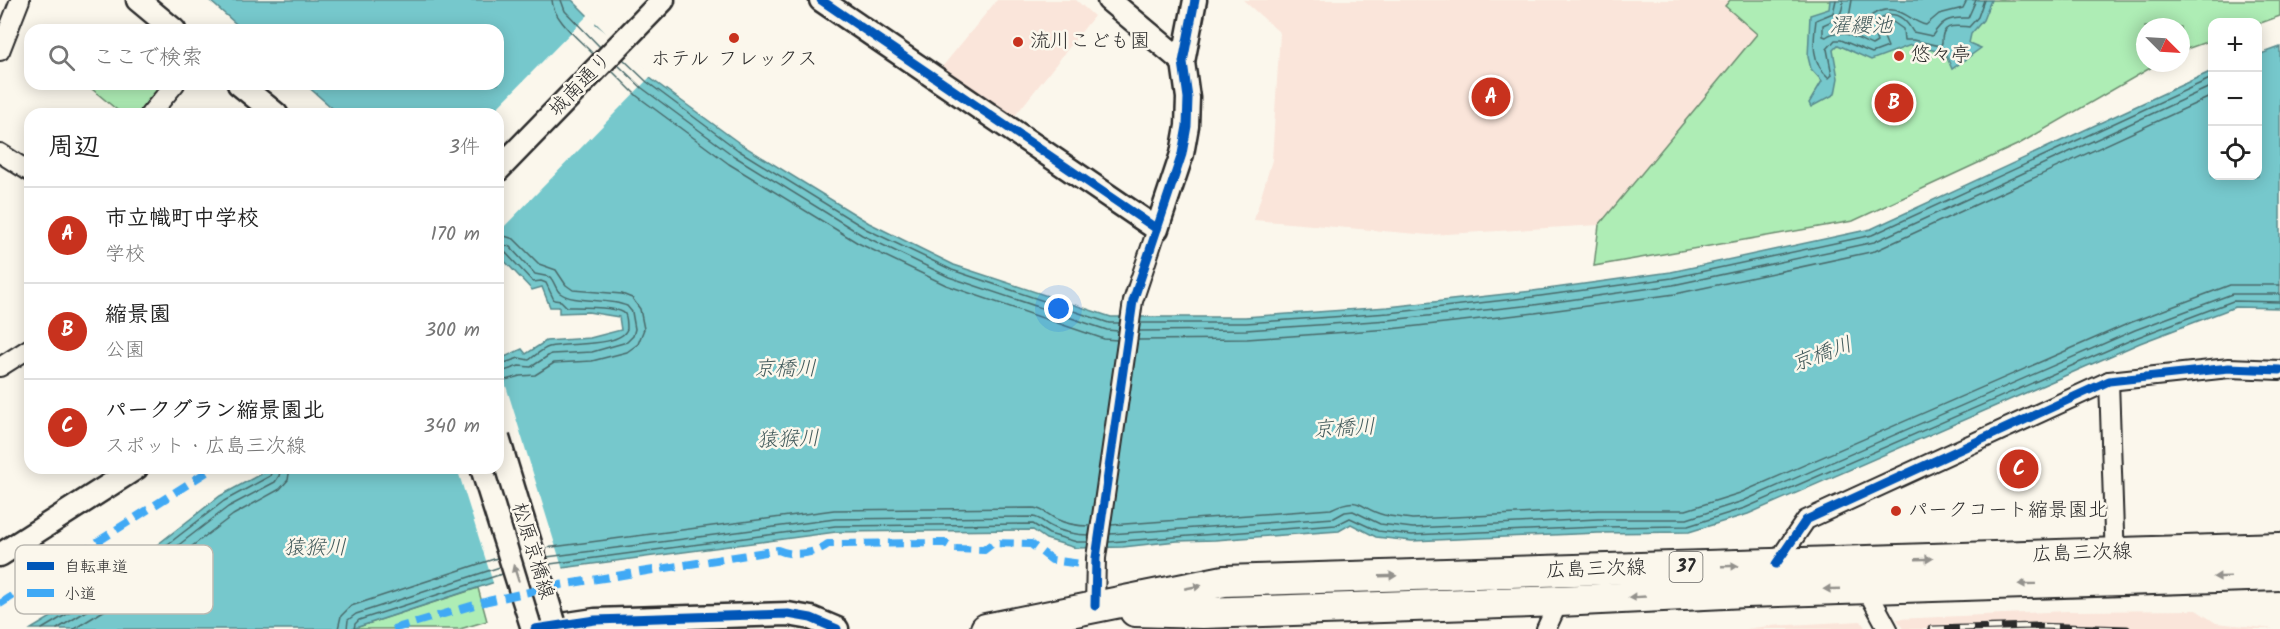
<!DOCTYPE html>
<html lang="ja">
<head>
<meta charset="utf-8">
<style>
	body { margin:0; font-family:Kalam,"Klee One",sans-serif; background:#f2f2f2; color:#222 }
	.controls { position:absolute; right:18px; top:18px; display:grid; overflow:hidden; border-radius:12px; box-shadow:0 3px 15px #0003 }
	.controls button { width:54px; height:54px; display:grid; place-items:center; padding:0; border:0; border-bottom:2px solid #e0e0e0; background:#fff; color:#222; font:30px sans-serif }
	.compass { position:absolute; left:2136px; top:18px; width:54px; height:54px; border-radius:50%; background:#fff; box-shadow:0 3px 15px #0003; rotate:114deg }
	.you { position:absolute; left:1059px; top:309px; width:21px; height:21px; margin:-15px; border:4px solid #fff; border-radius:50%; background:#1a73e8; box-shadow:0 0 0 9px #1a73e833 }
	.badge { display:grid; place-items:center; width:39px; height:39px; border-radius:50%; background:#c8321e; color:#fff; font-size:20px; font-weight:700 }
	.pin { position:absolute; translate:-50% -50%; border:3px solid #fff; box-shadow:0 2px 6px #0006 }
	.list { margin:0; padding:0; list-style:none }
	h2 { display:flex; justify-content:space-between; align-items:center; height:78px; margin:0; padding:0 24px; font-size:26px }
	h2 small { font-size:20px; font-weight:400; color:#767676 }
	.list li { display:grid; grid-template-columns:39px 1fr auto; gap:18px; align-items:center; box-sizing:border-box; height:96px; padding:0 24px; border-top:2px solid #e0e0e0 }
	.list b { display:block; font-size:22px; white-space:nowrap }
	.list p { margin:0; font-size:20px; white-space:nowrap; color:#767676 }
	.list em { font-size:20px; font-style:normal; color:#767676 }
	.icon { flex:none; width:33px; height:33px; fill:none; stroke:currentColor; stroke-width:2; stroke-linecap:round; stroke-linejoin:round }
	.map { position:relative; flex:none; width:2280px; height:629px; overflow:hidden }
	.search { position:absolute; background:#fff; box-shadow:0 3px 15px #0003; left:24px; top:24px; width:480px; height:66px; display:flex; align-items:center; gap:15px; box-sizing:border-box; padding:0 21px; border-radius:18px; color:#767676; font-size:22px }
	.panel { position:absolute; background:#fff; box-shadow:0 3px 15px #0003; left:24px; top:108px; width:480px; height:366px; border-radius:18px }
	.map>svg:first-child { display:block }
	.built { fill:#fae5da }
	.green { fill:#aeedb5; stroke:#6c8c70; stroke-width:1.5 }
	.water { fill:#76c8cc; stroke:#58898c; stroke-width:1.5 }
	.pier { fill:#fbf7ec }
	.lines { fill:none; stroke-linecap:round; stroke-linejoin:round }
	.shore { stroke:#496a6b; stroke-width:1.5 }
	.minor-casing { stroke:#2b2b2b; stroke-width:22 }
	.tertiary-casing { stroke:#2b2b2b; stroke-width:27 }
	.primary-casing { stroke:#2b2b2b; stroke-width:34 }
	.minor { stroke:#fbf7ec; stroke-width:18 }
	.tertiary { stroke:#fbf7ec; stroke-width:22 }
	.primary { stroke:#fbf7ec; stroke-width:30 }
	.rail-casing { stroke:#2b2b2b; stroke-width:7 }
	.rail { stroke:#fbf7ec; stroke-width:4.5; stroke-dasharray:14; stroke-linecap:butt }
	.tertiary-bridge-casing { stroke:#2b2b2b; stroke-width:27; stroke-linecap:butt }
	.tertiary-bridge { stroke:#fbf7ec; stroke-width:22 }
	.quiet { stroke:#3fa9f5; stroke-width:8; stroke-dasharray:15 8; stroke-linecap:butt }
	.cycleway-casing { stroke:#fbf7ec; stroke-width:13 }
	.cycleway { stroke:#0057b8; stroke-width:9 }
	.oneway { fill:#93918c }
	.poi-dot { fill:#c8321e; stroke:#fbf7ec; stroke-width:2 }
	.labels { text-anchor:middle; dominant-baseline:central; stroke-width:5; stroke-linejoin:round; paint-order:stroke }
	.shield { fill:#fbf7ec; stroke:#696865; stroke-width:1.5 }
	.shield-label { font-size:18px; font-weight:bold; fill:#2b2b2b }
	.poi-label { font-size:20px; fill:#2b2b2b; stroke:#fbf7ec; text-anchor:start }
	.street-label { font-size:20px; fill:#2b2b2b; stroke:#fbf7ec }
	.water-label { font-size:21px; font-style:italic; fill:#425a5b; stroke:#fbf7ec }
	.key { fill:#fbf7ec; stroke:#bdbab2; stroke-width:1.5 }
	.key-label { font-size:16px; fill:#2b2b2b }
</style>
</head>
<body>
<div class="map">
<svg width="2280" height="629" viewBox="0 0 2280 629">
	<rect width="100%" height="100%" fill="#fbf7ec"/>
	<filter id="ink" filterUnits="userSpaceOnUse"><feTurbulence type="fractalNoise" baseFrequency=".0167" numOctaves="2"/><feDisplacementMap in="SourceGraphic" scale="12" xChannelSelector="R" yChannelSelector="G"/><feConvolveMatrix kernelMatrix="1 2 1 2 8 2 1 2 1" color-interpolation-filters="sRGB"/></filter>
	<g filter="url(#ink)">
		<!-- built -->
		<g class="built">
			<path d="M997 0H1076L1094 16 1014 117 942 67Z"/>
			<path d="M1243 0H1730L1725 6 1758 34 1599 225 1429 235 1254 220 1272 160 1280 33Z"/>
			<path d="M2196 610 2216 623 2274 629H1903L1897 619 2068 611Z"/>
			<path d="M1861 621 1866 629H1746L1769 626Z"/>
		</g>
		<!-- green -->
		<g class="green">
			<path d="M1730 0H2280V16L2258 24 2212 22V40L2181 51V27H2145V63H2159L2019 144 1853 221 1594 266 1599 225 1757 34 1725 6Z"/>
			<path d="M86 84H163L138 114H122Z"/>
			<path d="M478 588 487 621 460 629H352Z"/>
		</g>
		<!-- water -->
		<g class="water">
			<path d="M209 0H572L650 78 742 145 869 223 954 265 1111 317H1245L1388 307 1533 291 1671 272 1871 229 2212 71V176H2258V55L2280 47V308L2235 307 2140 343 1748 514 1689 532 1598 533 1412 541 1376 537 1351 524 1339 531 1215 540 1177 541 1123 547 1076 548 1046 539 1033 530 836 532 562 568 501 580 352 629H31L108 583 220 496 272 468H498V360L522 349 526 354 546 341 590 338 621 330 619 317 588 312 559 313V307H550L542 287 532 290 498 254V114H339L305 84H498V30H243Z"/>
			<path d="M1830 0H1991L1983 20 1971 34 1969 43 1981 48 1952 69 1945 53 1911 45 1871 60 1838 45 1833 50 1838 78 1835 94 1811 107 1809 103 1822 81 1811 69 1808 57 1810 15 1829 9Z"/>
		</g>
		<!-- pier -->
		<g class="pier">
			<path d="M589 14 596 21 595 24 617 41 652 75 498 233V114H491Z"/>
			<path d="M498 360 563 570 494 586 457 468H498Z"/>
		</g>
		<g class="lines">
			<!-- shore -->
			<g class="shore">
				<path d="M552 0C553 20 580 40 593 54"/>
				<path d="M561 0 565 11 600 47"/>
				<path d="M1836 0 1833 13 1816 20C1813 42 1811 63 1829 78L1832 75 1827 49 1835 40H1841L1872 53 1888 47 1881 30 1888 23 1893 22 1903 29 1904 40H1913L1940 46 1942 43C1941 22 1956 26 1969 27L1978 17 1984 0"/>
				<path d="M1843 0C1843 16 1837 19 1823 25V36L1826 37C1841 26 1856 39 1872 45L1877 42C1872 30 1875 23 1886 15 1899 12 1907 21 1913 32L1932 36C1942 21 1948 17 1968 18L1976 0"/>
				<path d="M1852 0 1848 23 1862 31C1866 27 1867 20 1872 15 1899 0 1909 22 1926 25L1939 14 1963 8 1967 0"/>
				<path d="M623 59 647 82 738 150 866 229 952 270 1109 323H1119"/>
				<path d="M618 65 642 88 734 156 862 235 949 277 1107 330 1118 331"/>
				<path d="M612 71 637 96 729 164 858 243 946 285 1104 339 1117 340"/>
				<path d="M498 234 514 239 539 264 556 270 566 285 573 290 622 294 632 298 640 309 644 329 638 344 627 352 592 361 554 363 535 375 520 376 498 382"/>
				<path d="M498 243 510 247 535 274 550 277C554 281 556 290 560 293 574 304 607 297 627 306L632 312 635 329 633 336 627 342 592 352 551 354 531 367 519 366 498 373"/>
				<path d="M498 251 505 252 533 282 541 281 546 283 554 300 561 301 567 307C577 307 619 306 625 314 627 318 627 325 627 329 620 348 566 342 549 347 542 349 535 356 529 360L519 358 498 365"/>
				<path d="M1140 323H1246L1389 313 1533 297 1672 278 1872 235 2212 78"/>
				<path d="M1139 331 1246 330 1389 320 1534 305 1673 285 1874 242 2212 86"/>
				<path d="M1138 340 1247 339 1390 329 1535 313 1675 294 1875 251 2212 96"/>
				<path d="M1111 525 1331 509C1362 494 1359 509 1384 515 1394 517 1404 518 1413 519L1598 510H1686L1740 493 2132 322 2230 285H2280"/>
				<path d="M1110 534 1334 518 1345 512 1353 511 1380 524 1413 528 1598 519H1687L1743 501 2135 330 2232 294H2280"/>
				<path d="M1109 542 1336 525 1350 518 1378 531 1412 535 1598 527 1688 526 1745 508 2138 337 2233 301 2280 302"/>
				<path d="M545 548 834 510 1034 508C1043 509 1048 515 1056 519 1066 524 1079 526 1090 526"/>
				<path d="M547 557 835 519 1033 517C1041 518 1044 523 1050 526 1061 532 1077 535 1089 535"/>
				<path d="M550 564 835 526 1033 524 1049 534 1077 542H1088"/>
				<path d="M42 629 111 588 224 501 270 476 273 468"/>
				<path d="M57 629 115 594 228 507 275 482 279 476 281 468"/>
				<path d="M74 629 120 601 233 515 280 489 288 480 290 468"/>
				<path d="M338 629 341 616 351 606 497 558"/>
				<path d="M347 629 348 620 356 614 500 567"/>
				<path d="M354 629 355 624 359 620 502 574"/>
			</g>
			<!-- minor casing -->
			<g class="minor-casing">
				<g id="minor">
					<path d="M0 51 20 0"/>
					<path d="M150 114 175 84"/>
					<path d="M0 153 30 172"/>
					<path d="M0 367 30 348"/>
					<path d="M2109 381 2115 562"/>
					<path d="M1776 564 1806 520 2109 381 2229 368 2280 370"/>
					<path d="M1863 583 1888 629"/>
					<path d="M1095 606 1096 558 1133 301 1157 229"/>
					<path d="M1546 629 1559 601"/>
				</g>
			</g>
			<!-- tertiary casing -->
			<g class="tertiary-casing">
				<g id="tertiary">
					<path d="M138 0 174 30"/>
					<path d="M821 0 1157 229 1182 154 1187 126 1188 98 1183 62 1195 0"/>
					<path d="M1109 0 1183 62"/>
					<path d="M239 84 276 114"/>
					<path d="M498 170 663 0"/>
					<path d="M482 468 533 629"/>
					<path d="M0 555 136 468"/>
					<path d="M535 629 595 620 788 614 811 618 837 629"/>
				</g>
			</g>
			<!-- primary casing -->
			<g class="primary-casing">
				<g id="primary">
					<path d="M1135 611 1202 613 1559 601 1746 592 2280 575"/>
					<path d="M986 629 1224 581 2280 548"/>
				</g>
			</g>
			<!-- minor -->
			<use href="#minor" class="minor"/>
			<!-- tertiary -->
			<use href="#tertiary" class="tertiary"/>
			<!-- primary -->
			<use href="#primary" class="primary"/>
			<!-- rail casing -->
			<g class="rail-casing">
				<path id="rail" d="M1931 629 2035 626 2127 629"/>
			</g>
			<!-- rail -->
			<use href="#rail" class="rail"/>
			<!-- tertiary-bridge casing -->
			<g class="tertiary-bridge-casing">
				<path id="tertiary-bridge" d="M498 438 556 629"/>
			</g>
			<!-- tertiary-bridge -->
			<use href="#tertiary-bridge" class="tertiary-bridge"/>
			<!-- quiet -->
			<g class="quiet">
				<path d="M0 604 213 468"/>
				<path d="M393 629 488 601 560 585 778 550C793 557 815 554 828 544L945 543 955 549 984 550 993 543 1031 544 1052 560 1081 564"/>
			</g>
			<!-- cycleway casing -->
			<g class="cycleway-casing">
				<g id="cycleway">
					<path d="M821 0 1157 229"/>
					<path d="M1776 564 1806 520 2109 381 2229 368 2280 370"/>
					<path d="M1095 606 1096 558 1133 301 1182 154 1187 126 1188 98 1183 62 1195 0"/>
					<path d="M535 629 595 620 788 614 811 618 837 629"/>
				</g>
			</g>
			<!-- cycleway -->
			<use href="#cycleway" class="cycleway"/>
		</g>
		<!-- one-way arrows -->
		<defs><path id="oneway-solid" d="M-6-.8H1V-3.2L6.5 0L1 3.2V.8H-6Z" transform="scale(1.5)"/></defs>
		<g class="oneway">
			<use href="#oneway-solid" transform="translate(1924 559) rotate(-2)"/>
			<use href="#oneway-solid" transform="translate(1730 566) rotate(-2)"/>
			<use href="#oneway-solid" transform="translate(516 573) rotate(-108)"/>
			<use href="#oneway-solid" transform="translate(1388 576) rotate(-2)"/>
			<use href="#oneway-solid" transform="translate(2222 577) rotate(178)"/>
			<use href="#oneway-solid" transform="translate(2027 584) rotate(179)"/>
			<use href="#oneway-solid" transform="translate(1193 587) rotate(-11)"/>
			<use href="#oneway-solid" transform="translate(1832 589) rotate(178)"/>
			<use href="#oneway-solid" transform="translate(1637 597) rotate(177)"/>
		</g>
	</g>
	<!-- markers -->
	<g class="poi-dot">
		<circle cx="734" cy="38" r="6"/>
		<circle cx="1018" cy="42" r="6"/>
		<circle cx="1899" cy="56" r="6"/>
		<circle cx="1896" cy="511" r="6"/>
	</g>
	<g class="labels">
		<!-- shield labels -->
		<rect class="shield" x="1669.5" y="552" width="33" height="30" rx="4.5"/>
		<g class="shield-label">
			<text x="1686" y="567">37</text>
		</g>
		<!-- poi labels -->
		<g class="poi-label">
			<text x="1030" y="42">流川こども園</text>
			<text x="1911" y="56">悠々亭</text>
			<text x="734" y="60" text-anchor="middle">ホテル フレックス</text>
			<text x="1908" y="511">パークコート縮景園北</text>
		</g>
		<!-- street labels -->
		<g class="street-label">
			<text transform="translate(581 85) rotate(-46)">城南通り</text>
			<text transform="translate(532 551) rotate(73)">松原京橋線</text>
			<text transform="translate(2082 554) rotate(-2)">広島三次線</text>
			<text transform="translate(1596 570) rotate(-2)">広島三次線</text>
		</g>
		<!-- water labels -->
		<g class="water-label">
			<text x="1861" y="26">濯纓池</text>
			<text transform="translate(1822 355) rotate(-20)">京橋川</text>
			<text x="785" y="369">京橋川</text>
			<text transform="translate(1344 429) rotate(-3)">京橋川</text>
			<text transform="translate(788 440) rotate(-2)">猿猴川</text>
			<text x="315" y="548">猿猴川</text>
		</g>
	</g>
	<!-- legend -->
	<rect x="15" y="545" width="198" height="69" rx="9" class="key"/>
	<rect x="27" y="562" width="27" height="8" fill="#0057b8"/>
	<rect x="27" y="589" width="27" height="8" fill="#3fa9f5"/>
	<g class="key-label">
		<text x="64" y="572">自転車道</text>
		<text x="64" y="599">小道</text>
	</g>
</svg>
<div class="controls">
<button>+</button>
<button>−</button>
<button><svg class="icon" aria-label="locate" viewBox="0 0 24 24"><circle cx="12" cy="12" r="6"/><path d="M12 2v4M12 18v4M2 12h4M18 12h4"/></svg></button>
</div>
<svg class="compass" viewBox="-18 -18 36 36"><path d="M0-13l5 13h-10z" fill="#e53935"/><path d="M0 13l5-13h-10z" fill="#767676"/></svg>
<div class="you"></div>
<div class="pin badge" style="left:1491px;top:97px">A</div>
<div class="pin badge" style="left:1894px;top:103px">B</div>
<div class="pin badge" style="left:2019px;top:469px">C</div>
<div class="search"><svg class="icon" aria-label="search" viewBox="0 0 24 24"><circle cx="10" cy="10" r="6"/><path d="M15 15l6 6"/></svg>ここで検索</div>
<section class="panel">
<h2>周辺<small>3件</small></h2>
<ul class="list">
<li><span class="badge">A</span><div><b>市立幟町中学校</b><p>学校</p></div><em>170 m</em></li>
<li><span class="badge">B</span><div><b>縮景園</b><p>公園</p></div><em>300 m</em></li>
<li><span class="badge">C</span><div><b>パークグラン縮景園北</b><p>スポット · 広島三次線</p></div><em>340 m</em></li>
</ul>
</section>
</div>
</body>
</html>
